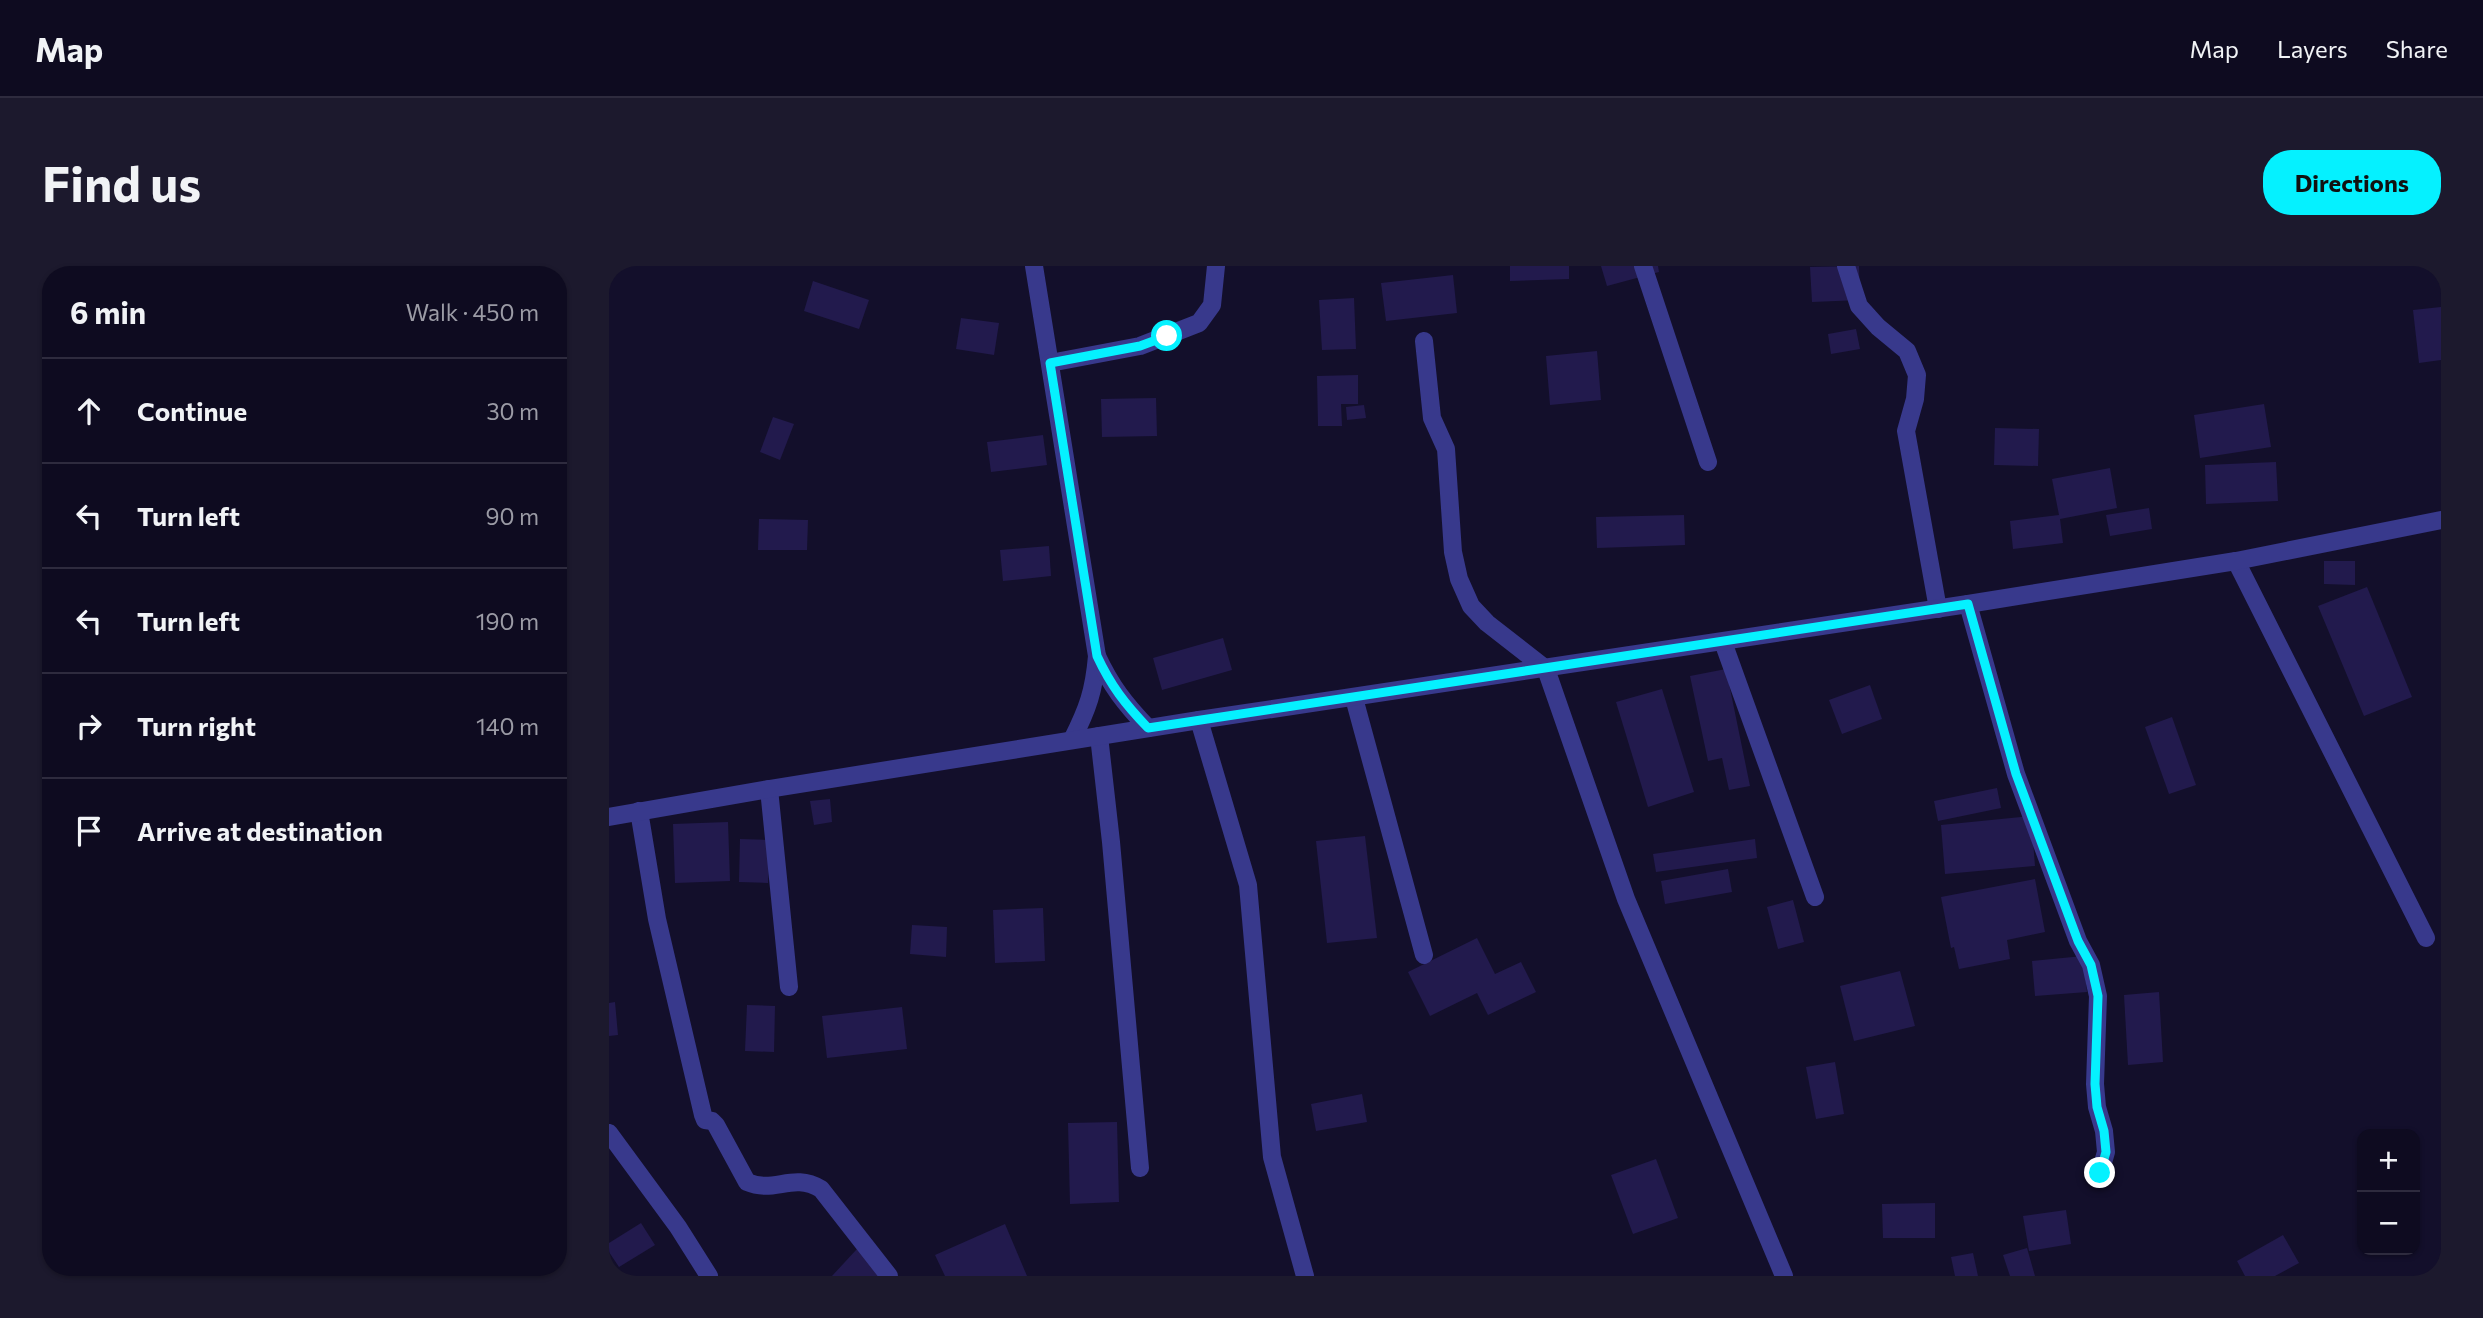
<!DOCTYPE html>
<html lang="en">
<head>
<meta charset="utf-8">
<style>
	body { margin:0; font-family:Commissioner,sans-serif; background:#1c192d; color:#f1f3f6 }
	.controls { position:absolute; right:21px; bottom:21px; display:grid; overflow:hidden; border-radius:14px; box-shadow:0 2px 5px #0004 }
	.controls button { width:63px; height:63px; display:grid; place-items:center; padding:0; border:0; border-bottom:2px solid #2e2b3e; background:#0e0b20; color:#f1f3f6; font:35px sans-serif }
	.stop { position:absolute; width:21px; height:21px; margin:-16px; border:5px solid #05f1ff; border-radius:50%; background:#fff }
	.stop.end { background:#05f1ff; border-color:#fff; box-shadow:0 2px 7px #0008 }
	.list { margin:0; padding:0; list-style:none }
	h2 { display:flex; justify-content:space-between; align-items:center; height:91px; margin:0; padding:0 28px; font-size:30px }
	h2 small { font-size:23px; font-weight:400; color:#9b9ba5 }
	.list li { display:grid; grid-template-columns:46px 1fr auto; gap:21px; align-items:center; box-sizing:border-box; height:105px; padding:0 28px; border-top:2px solid #2e2b3e }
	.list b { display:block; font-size:26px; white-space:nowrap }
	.list em { font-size:23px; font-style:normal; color:#9b9ba5 }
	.icon { flex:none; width:38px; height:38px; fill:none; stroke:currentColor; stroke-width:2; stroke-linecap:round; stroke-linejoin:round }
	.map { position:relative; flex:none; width:1832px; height:1010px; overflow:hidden; border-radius:28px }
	header { display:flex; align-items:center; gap:42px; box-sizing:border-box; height:98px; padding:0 35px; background:#0e0b20; border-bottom:2px solid #2e2b3e }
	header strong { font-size:33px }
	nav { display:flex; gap:38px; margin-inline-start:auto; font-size:24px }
	.intro { display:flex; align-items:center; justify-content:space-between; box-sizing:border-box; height:168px; padding:0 42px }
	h1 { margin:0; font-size:49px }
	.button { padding:18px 32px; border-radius:28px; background:#05f1ff; color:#111; font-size:24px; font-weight:700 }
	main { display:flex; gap:42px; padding:0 42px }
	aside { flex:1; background:#0e0b20; border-radius:28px; box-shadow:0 2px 5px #0004 }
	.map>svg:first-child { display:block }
	.building { fill:#221a4d }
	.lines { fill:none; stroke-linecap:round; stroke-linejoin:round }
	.street { stroke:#38398c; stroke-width:18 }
	.route { stroke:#05f1ff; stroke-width:9 }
</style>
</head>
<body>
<header>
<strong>Map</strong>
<nav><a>Map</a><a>Layers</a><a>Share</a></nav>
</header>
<div class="intro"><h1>Find us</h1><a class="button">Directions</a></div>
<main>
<aside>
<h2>6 min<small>Walk · 450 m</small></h2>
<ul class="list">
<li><svg class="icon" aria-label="ahead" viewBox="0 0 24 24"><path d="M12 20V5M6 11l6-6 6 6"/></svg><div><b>Continue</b></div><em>30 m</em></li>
<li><svg class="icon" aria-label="left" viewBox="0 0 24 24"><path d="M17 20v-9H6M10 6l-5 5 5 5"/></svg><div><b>Turn left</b></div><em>90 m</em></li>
<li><svg class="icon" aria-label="left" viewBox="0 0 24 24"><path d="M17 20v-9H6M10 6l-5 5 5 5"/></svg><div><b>Turn left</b></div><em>190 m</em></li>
<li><svg class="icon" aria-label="right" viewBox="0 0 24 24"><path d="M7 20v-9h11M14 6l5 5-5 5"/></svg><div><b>Turn right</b></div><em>140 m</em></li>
<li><svg class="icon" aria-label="arrive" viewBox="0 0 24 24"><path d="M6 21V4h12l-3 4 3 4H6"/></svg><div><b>Arrive at destination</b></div></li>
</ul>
</aside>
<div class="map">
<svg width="1832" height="1010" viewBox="0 0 1832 1010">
	<rect width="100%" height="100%" fill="#130f2b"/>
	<!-- building -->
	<g class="building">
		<path d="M901 0H960V13L901 15Z"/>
		<path d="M992 0H1049L1050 6 998 20Z"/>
		<path d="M1250 0 1251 34 1203 36 1201 1Z"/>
		<path d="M844 9 848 47 777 55 772 17Z"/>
		<path d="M204 15 260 34 250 63 195 45Z"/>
		<path d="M745 32 747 83 713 84 710 34Z"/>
		<path d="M1832 41V94L1810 97 1804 44Z"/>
		<path d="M352 52 390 57 385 89 347 83Z"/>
		<path d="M1247 63 1251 83 1222 88 1219 68Z"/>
		<path d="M988 85 992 134 941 139 937 90Z"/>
		<path d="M749 109V138H732L733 160H709L708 110Z"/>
		<path d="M547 132 548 170 493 171 492 133Z"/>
		<path d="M1655 138 1662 181 1591 192 1585 149Z"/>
		<path d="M755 139 757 152 738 154 737 141Z"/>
		<path d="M164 151 185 158 171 194 151 186Z"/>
		<path d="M1386 162 1430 163 1429 200 1385 199Z"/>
		<path d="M434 169 438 199 382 206 378 176Z"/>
		<path d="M1667 196 1669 235 1597 238 1596 199Z"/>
		<path d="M1501 202 1508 242 1451 253 1454 277 1404 283 1401 255 1450 249 1443 213Z"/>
		<path d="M1540 242 1543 263 1501 270 1497 249Z"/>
		<path d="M1075 249 1076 279 988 282 987 251Z"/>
		<path d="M150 253 199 254 198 284H149Z"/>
		<path d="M440 280 442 310 394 315 391 284Z"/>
		<path d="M1715 295H1746V319L1715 318Z"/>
		<path d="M1758 321 1803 431 1755 450 1709 340Z"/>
		<path d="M614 372 623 404 553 424 544 392Z"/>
		<path d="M1117 403 1141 520 1120 524 1113 492 1099 495 1081 410Z"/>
		<path d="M1261 419 1273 453 1233 468 1220 434Z"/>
		<path d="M1053 423 1085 526 1039 541 1007 436Z"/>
		<path d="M1563 451 1587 519 1560 528 1536 461Z"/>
		<path d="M1388 522 1392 542 1329 555 1325 535Z"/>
		<path d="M221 533 223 556 205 559 201 535Z"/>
		<path d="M1422 550 1426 600 1336 608 1332 559Z"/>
		<path d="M119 556 121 615 66 617 64 558Z"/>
		<path d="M756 570 768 672 718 677 707 575Z"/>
		<path d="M131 573 161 574 159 617 130 616Z"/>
		<path d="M1146 573 1148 592 1047 606 1044 588Z"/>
		<path d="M1119 603 1123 626 1056 638 1052 615Z"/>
		<path d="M1426 613 1436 666 1398 674 1401 693 1350 703 1345 681 1342 682 1332 631Z"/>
		<path d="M1184 634 1195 676 1169 683 1158 641Z"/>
		<path d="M434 642 436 695 386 697 384 644Z"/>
		<path d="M303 659 338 661 337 691 301 688Z"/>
		<path d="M868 672 886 708 912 696 927 726 879 749 868 727 821 750 799 706Z"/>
		<path d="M1474 690 1478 726 1426 730 1423 695Z"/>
		<path d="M1291 705 1306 760 1245 775 1231 720Z"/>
		<path d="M1550 726 1554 796 1519 799 1515 729Z"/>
		<path d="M6 736 9 769 0 770V737Z"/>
		<path d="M138 739 166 740 165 786 136 785Z"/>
		<path d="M293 741 298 783 218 792 213 750Z"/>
		<path d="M1226 796 1235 848 1207 853 1197 801Z"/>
		<path d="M753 828 758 856 707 865 702 838Z"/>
		<path d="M508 856 510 936 461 938 459 857Z"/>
		<path d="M1047 893 1069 952 1024 968 1002 909Z"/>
		<path d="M1326 937V972H1274L1273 938Z"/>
		<path d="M1457 944 1462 978 1420 985 1414 950Z"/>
		<path d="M32 957 46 979 10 1001 0 986V977Z"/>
		<path d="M396 958 418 1010H336L326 989Z"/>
		<path d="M1674 969 1690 997 1666 1010H1636L1628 995Z"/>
		<path d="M1418 982 1426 1010H1401L1394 989Z"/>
		<path d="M248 983 278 1010H223Z"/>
		<path d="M1364 987 1369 1010H1346L1342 991Z"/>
	</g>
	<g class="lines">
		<!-- street -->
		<g class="street">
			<path d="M425 0 488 390C485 425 479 442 463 474"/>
			<path d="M1034 0 1099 196"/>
			<path d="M1237 0 1250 40 1269 61 1298 85 1308 109 1306 133 1297 165 1329 343"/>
			<path d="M815 75 823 152 837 183 844 286 850 313 862 340 878 357 937 403 1017 633 1175 1010"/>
			<path d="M441 97 531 80 590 57 603 39 607 0"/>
			<path d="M1627 295 1817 672"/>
			<path d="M1359 338 1407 508 1469 675 1482 699 1489 730 1486 818 1488 841 1495 865 1497 886 1491 907"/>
			<path d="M1114 376 1206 631"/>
			<path d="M488 390C502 420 516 438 539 462"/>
			<path d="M745 432 815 689"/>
			<path d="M590 454 639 619 663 891 696 1010"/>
			<path d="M490 470 502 576 531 902"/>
			<path d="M160 523 180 721"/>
			<path d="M30 545 48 653 94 849 96 854 103 855 107 859 138 916C166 928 183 906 212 923L280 1010"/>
			<path d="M0 551 160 523 590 454 1359 338 1627 295 1832 254"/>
			<path d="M0 867 69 961 100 1010"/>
		</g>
	</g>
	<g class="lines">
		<!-- route -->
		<path class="route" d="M558 70 531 80 441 97 488 390C502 420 516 438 539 462L1359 338 1407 508 1469 675 1482 699 1489 730 1486 818 1488 841 1495 865 1497 886 1491 907"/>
	</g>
</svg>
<div class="controls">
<button>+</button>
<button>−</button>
</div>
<div class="stop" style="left:558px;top:70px"></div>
<div class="stop end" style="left:1491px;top:907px"></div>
</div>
</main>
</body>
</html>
